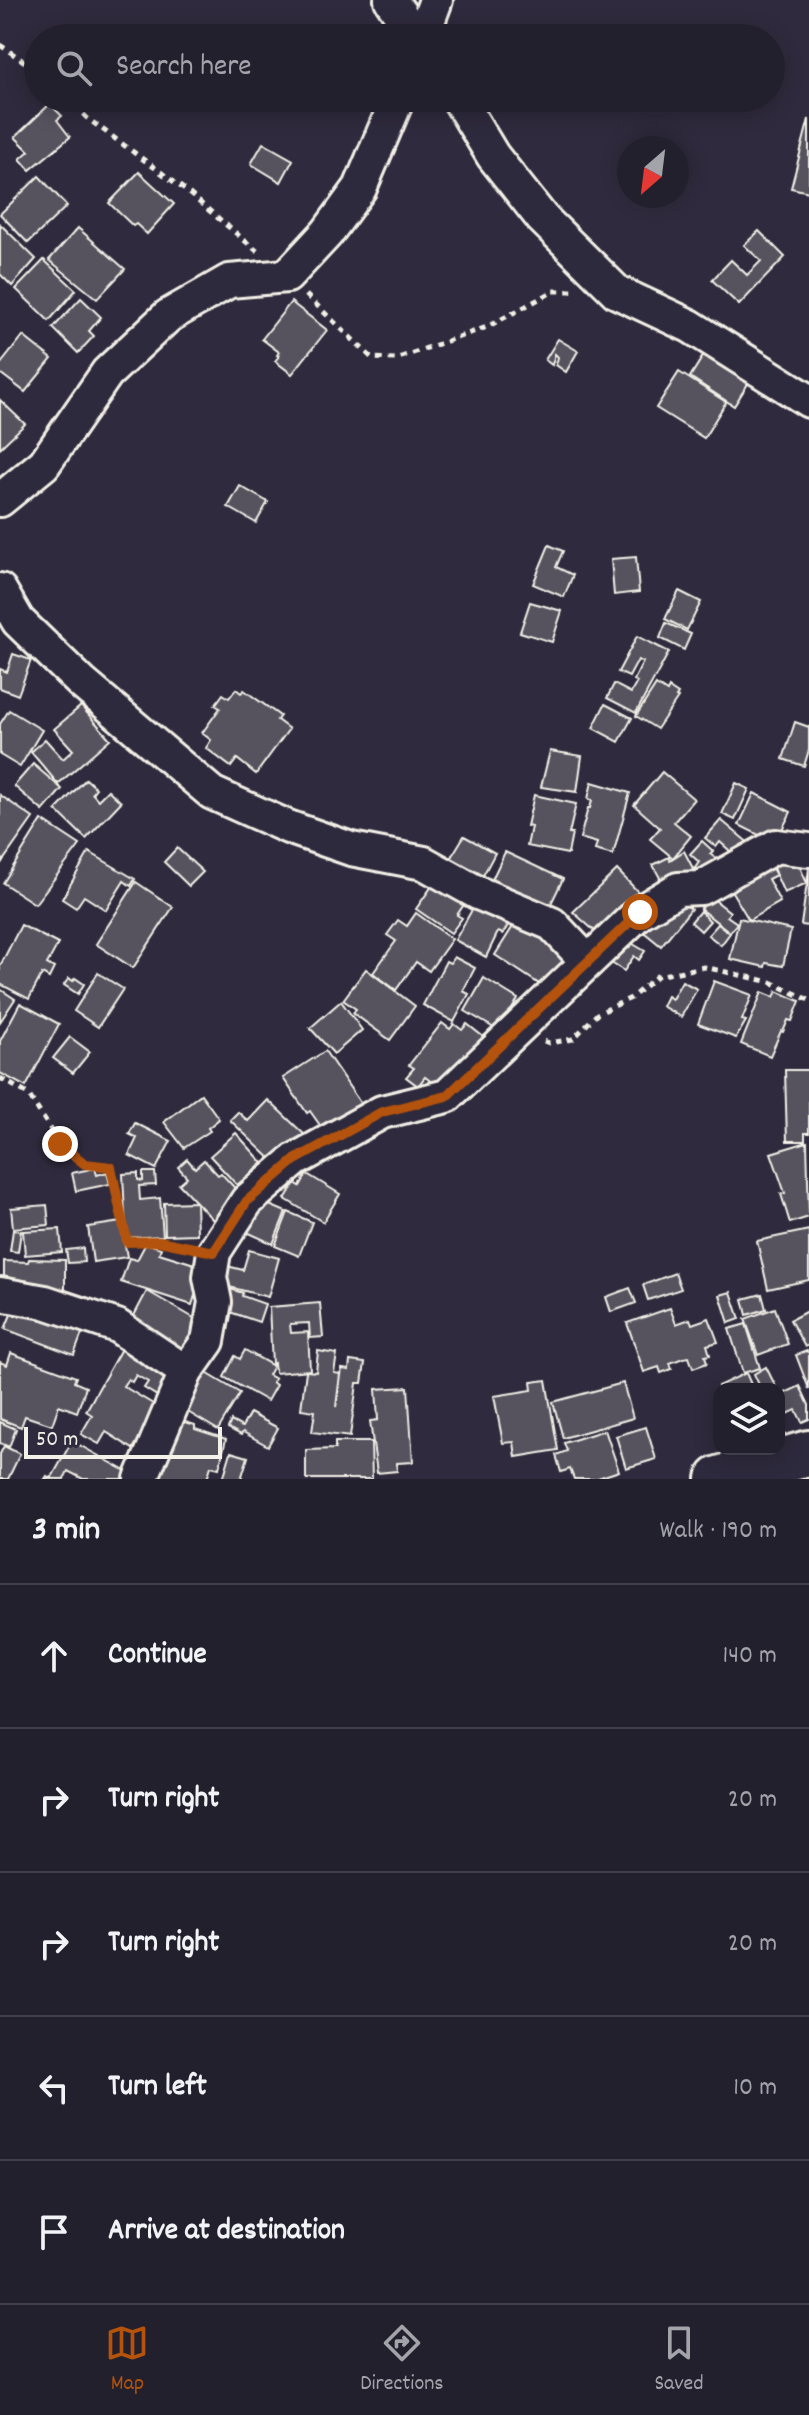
<!DOCTYPE html>
<html lang="en">
<head>
<meta charset="utf-8">
<style>
	body { margin:0; font-family:Dekko,sans-serif; background:#2b2836; color:#f1f3f6 }
	.controls { position:absolute; right:24px; bottom:24px; display:grid; overflow:hidden; border-radius:16px; box-shadow:0 4px 20px #0003 }
	.controls button { width:72px; height:72px; display:grid; place-items:center; padding:0; border:0; border-bottom:2px solid #403e4a; background:#23202e; color:#f1f3f6; font:40px sans-serif }
	.compass { position:absolute; left:617px; top:136px; width:72px; height:72px; border-radius:50%; background:#23202e; box-shadow:0 4px 20px #0003; rotate:208deg }
	.scale { position:absolute; left:24px; bottom:20px; width:198px; box-sizing:border-box; padding-left:8px; border:4px solid #f4f1e8; border-top:0; font-size:22px; line-height:28px; white-space:nowrap; color:#f4f1e8; -webkit-text-stroke:6px #2f2a3d; paint-order:stroke }
	.stop { position:absolute; width:24px; height:24px; margin:-18px; border:6px solid #b45309; border-radius:50%; background:#fff }
	.stop.end { background:#b45309; border-color:#fff; box-shadow:0 2px 8px #0008 }
	.list { margin:0; padding:0; list-style:none }
	h2 { display:flex; justify-content:space-between; align-items:center; height:104px; margin:0; padding:0 32px; font-size:34px }
	h2 small { font-size:26px; font-weight:400; color:#a3a3aa }
	.list li { display:grid; grid-template-columns:52px 1fr auto; gap:24px; align-items:center; box-sizing:border-box; height:144px; padding:0 32px; border-top:2px solid #403e4a }
	.list b { display:block; font-size:30px; white-space:nowrap }
	.list em { font-size:26px; font-style:normal; color:#a3a3aa }
	.icon { flex:none; width:44px; height:44px; fill:none; stroke:currentColor; stroke-width:2; stroke-linecap:round; stroke-linejoin:round }
	.map { position:relative; flex:none; width:809px; height:1479px; overflow:hidden }
	.search { position:absolute; background:#23202e; box-shadow:0 4px 20px #0003; left:24px; right:24px; top:24px; height:88px; display:flex; align-items:center; gap:20px; box-sizing:border-box; padding:0 28px; border-radius:44px; color:#a3a3aa; font-size:30px }
	.sheet { height:824px; background:#23202e }
	nav { display:flex; justify-content:space-around; align-items:center; box-sizing:border-box; height:112px; border-top:2px solid #403e4a; background:#23202e; font-size:22px; color:#a3a3aa }
	nav a { display:grid; justify-items:center; gap:4px }
	nav .on { color:#b45309 }
	.map>svg:first-child { display:block }
	.building { fill:#56525f; stroke:#f4f1e8; stroke-width:2 }
	.lines { fill:none; stroke-linecap:round; stroke-linejoin:round }
	.street-casing { stroke:#f4f1e8; stroke-width:38 }
	.secondary-casing { stroke:#f4f1e8; stroke-width:50 }
	.path { stroke:#f4f1e8; stroke-width:5; stroke-dasharray:6 6; stroke-linecap:butt }
	.street { stroke:#2f2a3d; stroke-width:32 }
	.secondary { stroke:#2f2a3d; stroke-width:44 }
	.route { stroke:#b45309; stroke-width:10 }
</style>
</head>
<body>
<div class="map">
<svg width="809" height="1479" viewBox="0 0 809 1479">
	<rect width="100%" height="100%" fill="#2f2a3d"/>
	<filter id="ink" filterUnits="userSpaceOnUse"><feTurbulence type="fractalNoise" baseFrequency=".0125" numOctaves="2"/><feDisplacementMap in="SourceGraphic" scale="16" xChannelSelector="R" yChannelSelector="G"/><feConvolveMatrix kernelMatrix="1 2 1 2 8 2 1 2 1" color-interpolation-filters="sRGB"/></filter>
	<g filter="url(#ink)">
		<!-- building -->
		<g class="building">
			<path d="M50 104 62 116 57 120 70 137 30 170 20 159 29 151 15 137Z"/>
			<path d="M809 119V192L791 188Z"/>
			<path d="M263 143 293 160 281 182 251 164Z"/>
			<path d="M139 172 174 204 147 234 136 224 133 226 109 203Z"/>
			<path d="M39 176 67 206 28 243 0 214Z"/>
			<path d="M0 224 36 259 12 286 0 274Z"/>
			<path d="M78 228 125 269 97 299 49 260Z"/>
			<path d="M759 231 785 257 739 305 712 280 731 260 747 275 761 261 744 245Z"/>
			<path d="M44 260 76 290 49 321 16 289Z"/>
			<path d="M81 298 101 317 89 331 94 336 78 353 53 328Z"/>
			<path d="M291 302 327 330 292 374 275 361 279 356 277 355 279 352 262 339Z"/>
			<path d="M23 336 52 359 25 392 0 373V365Z"/>
			<path d="M558 339 578 351 566 372 556 365 558 357 555 354 552 365 545 360Z"/>
			<path d="M710 345 754 374 734 406 690 377Z"/>
			<path d="M679 372 726 402 704 438 656 408Z"/>
			<path d="M0 400 25 424 0 448Z"/>
			<path d="M240 486 268 502 256 523 228 507Z"/>
			<path d="M549 545 563 551 556 567 573 575 564 597 533 584Z"/>
			<path d="M636 557 639 592 614 595 611 559Z"/>
			<path d="M679 591 701 602 687 630 665 619Z"/>
			<path d="M530 602 562 611 552 642 520 632Z"/>
			<path d="M666 623 691 634 684 650 660 638Z"/>
			<path d="M637 636 669 652 636 713 607 698 614 684 631 693 637 682 634 680 643 662 638 660 629 677 618 672Z"/>
			<path d="M13 654 31 660 18 695 0 688V669L7 672Z"/>
			<path d="M656 685 667 692 669 688 678 694 676 697 678 698 657 729 636 716Z"/>
			<path d="M236 689 241 693 244 690 280 716 277 720 289 729 256 774 237 759 231 767 206 748 211 740 202 733 220 708 215 705 223 694 229 698Z"/>
			<path d="M605 704 632 718 619 742 593 728Z"/>
			<path d="M81 706 110 739 58 784 31 752 45 739 63 759 73 750 54 729Z"/>
			<path d="M9 710 42 730 20 767 0 755V724Z"/>
			<path d="M795 722 809 727V750L804 766 783 759Z"/>
			<path d="M550 751 582 756 577 792 541 787Z"/>
			<path d="M33 764 62 789 43 811 14 786Z"/>
			<path d="M662 772 694 799 674 822 691 836 673 858 650 839 660 828 634 805Z"/>
			<path d="M86 779 96 788 92 793 98 800 108 790 121 802 86 839 56 810Z"/>
			<path d="M592 782 630 793 613 855 595 850 597 843 580 838 588 808H590L592 800 588 799Z"/>
			<path d="M736 783 749 789 735 820 722 814Z"/>
			<path d="M754 793 791 812 775 843 739 825Z"/>
			<path d="M0 795 33 818 0 865Z"/>
			<path d="M534 795 576 804 569 834H572L568 854 527 846 531 827 527 826Z"/>
			<path d="M42 820 80 845 35 904 3 883Z"/>
			<path d="M721 820 751 845 739 859 720 842 716 847 705 838Z"/>
			<path d="M464 836 495 853 477 887 444 869Z"/>
			<path d="M702 841 713 851 710 854 723 864 709 880 695 868 699 862 690 854Z"/>
			<path d="M177 848 203 872 189 886 164 862Z"/>
			<path d="M792 849 807 883 784 893 769 859Z"/>
			<path d="M684 851 697 876 667 891 653 865 669 857 670 860Z"/>
			<path d="M89 852 135 879 131 886 124 881 106 910 84 896 76 908 62 899Z"/>
			<path d="M505 852 563 879 545 916 488 888Z"/>
			<path d="M767 860 776 875 768 879 780 902 749 920 726 882Z"/>
			<path d="M809 869V926L801 925Z"/>
			<path d="M617 870 645 899 598 934 573 912Z"/>
			<path d="M439 876 469 897 457 915 462 918 451 933 416 909Z"/>
			<path d="M136 882 173 907 133 968 96 944Z"/>
			<path d="M674 895 691 909 661 946 640 929Z"/>
			<path d="M711 897 730 912 727 916 737 923 730 932 700 909Z"/>
			<path d="M478 899 512 918 503 934 498 932 486 957 455 940Z"/>
			<path d="M700 911 710 921 701 931 691 922Z"/>
			<path d="M416 913 452 939 429 971 416 962 396 990 373 973 396 941 387 935 398 920 407 926Z"/>
			<path d="M519 917 573 954 550 991 495 955Z"/>
			<path d="M739 918 791 930 783 966 766 963 765 967 730 959Z"/>
			<path d="M718 924 730 933 721 945 708 935Z"/>
			<path d="M21 925 58 944 47 964 54 968 49 978 42 974 29 999 0 984V966Z"/>
			<path d="M621 937 645 951 639 960 634 956 624 971 608 961Z"/>
			<path d="M454 957 475 968 463 991 469 994 454 1022 423 1005 446 961 450 963Z"/>
			<path d="M366 969 415 1006 390 1040 353 1013 356 1009 343 1000Z"/>
			<path d="M98 973 123 989 98 1027 74 1011Z"/>
			<path d="M69 978 73 981 75 978 84 984 78 994 64 985Z"/>
			<path d="M484 978 518 999 499 1031 465 1011Z"/>
			<path d="M682 981 697 989 681 1017 662 1006 667 996 672 999Z"/>
			<path d="M714 981 752 995 742 1020 746 1021 736 1038 698 1024Z"/>
			<path d="M0 989 15 999 0 1022Z"/>
			<path d="M777 991 800 1001 792 1021 788 1020 783 1032 781 1031 770 1056 741 1044 762 992 774 997Z"/>
			<path d="M341 1001 362 1030 334 1054 310 1028Z"/>
			<path d="M20 1003 59 1024 26 1087 0 1073V1041Z"/>
			<path d="M442 1023 450 1029 454 1024 462 1030 467 1024 486 1039 445 1092 425 1077 418 1086 406 1077 414 1068 409 1065Z"/>
			<path d="M70 1037 90 1052 73 1073 53 1058Z"/>
			<path d="M325 1051 367 1113 329 1138 310 1111 307 1113 283 1078Z"/>
			<path d="M785 1070H809V1133H805V1141H787Z"/>
			<path d="M201 1094 219 1119 208 1128 210 1131 184 1148 164 1122Z"/>
			<path d="M268 1100 306 1136 278 1166 230 1120 238 1112 248 1121Z"/>
			<path d="M135 1123 171 1141 156 1169 129 1155 137 1138 129 1134Z"/>
			<path d="M236 1133 263 1163 237 1185 210 1156Z"/>
			<path d="M807 1142 809 1217 790 1223 781 1194 785 1193 771 1153Z"/>
			<path d="M187 1159 195 1168 204 1160 218 1175 221 1173 245 1199 217 1224 179 1184 187 1177 178 1167Z"/>
			<path d="M95 1168 97 1175 107 1172 110 1184 76 1191 72 1173Z"/>
			<path d="M143 1172H155L156 1185 139 1186 140 1200 160 1198 163 1236 126 1238 123 1174 138 1173V1180L143 1181Z"/>
			<path d="M307 1174 340 1194 323 1222 285 1199 295 1183 300 1186Z"/>
			<path d="M260 1201 286 1212 273 1244 247 1232Z"/>
			<path d="M196 1202 197 1234 165 1235 164 1203Z"/>
			<path d="M47 1205 49 1225 13 1228 11 1208Z"/>
			<path d="M288 1212 312 1222 299 1256 275 1246Z"/>
			<path d="M121 1222 127 1257 93 1262 88 1227Z"/>
			<path d="M60 1229 62 1252 25 1255 23 1231Z"/>
			<path d="M13 1230 21 1231 18 1252 10 1251Z"/>
			<path d="M809 1230V1280L768 1289 757 1241Z"/>
			<path d="M146 1243 161 1248 159 1253 204 1267 192 1305 121 1282 129 1258 137 1260Z"/>
			<path d="M83 1248 84 1262 68 1263 66 1250Z"/>
			<path d="M249 1250 279 1258 268 1297 214 1283 219 1264 243 1270Z"/>
			<path d="M29 1259 65 1260V1294L4 1290V1261L28 1262Z"/>
			<path d="M675 1273 681 1289 648 1300 643 1285Z"/>
			<path d="M227 1288 243 1293 242 1296 265 1304 259 1322 221 1309Z"/>
			<path d="M630 1288 636 1303 611 1312 606 1297Z"/>
			<path d="M147 1291 206 1325 187 1359 128 1327Z"/>
			<path d="M731 1292 740 1319 729 1323 720 1295Z"/>
			<path d="M762 1294 766 1309 747 1315 743 1299Z"/>
			<path d="M16 1302 84 1328 74 1355 5 1329Z"/>
			<path d="M320 1303 323 1337 310 1338 309 1323 290 1324 291 1333 308 1332 310 1370 275 1373 274 1363 272 1364 269 1307Z"/>
			<path d="M670 1308 676 1324 690 1319 692 1324 709 1318 718 1342 707 1345 710 1355 705 1356 707 1363 693 1368 689 1357 683 1358 670 1363 672 1369 661 1373 659 1367 644 1372 627 1323Z"/>
			<path d="M775 1308 788 1344 758 1355 745 1319Z"/>
			<path d="M809 1310V1345L805 1347 790 1320Z"/>
			<path d="M746 1324 760 1368 743 1373 729 1329Z"/>
			<path d="M126 1340 178 1371 162 1399 144 1388 148 1382 136 1375 132 1382 128 1379 123 1386 158 1407 133 1449 106 1432 99 1444 81 1434 92 1415 86 1411Z"/>
			<path d="M245 1350 273 1366 268 1375 275 1379 272 1382 276 1385 267 1401 224 1377 235 1356 240 1359Z"/>
			<path d="M318 1351 337 1354 334 1373 340 1374 336 1407 342 1369 349 1370 350 1361 365 1363 362 1383H357L350 1437 312 1432 315 1411 301 1409 306 1371 316 1372Z"/>
			<path d="M807 1351 809 1353V1389L796 1355Z"/>
			<path d="M11 1353 76 1377 74 1382 86 1387 77 1412 59 1405 52 1425 25 1416 21 1427 0 1419V1362L7 1365Z"/>
			<path d="M766 1367 777 1389H761L754 1374Z"/>
			<path d="M198 1368 240 1393 218 1430 176 1405Z"/>
			<path d="M746 1373 753 1389H719L718 1386Z"/>
			<path d="M546 1380 558 1450 516 1457 514 1442 503 1443 494 1396 532 1390 531 1382Z"/>
			<path d="M623 1383 633 1418 563 1438 553 1402Z"/>
			<path d="M800 1386 809 1405V1419L802 1422 796 1410 779 1418V1396Z"/>
			<path d="M408 1387 413 1462 397 1463V1471L377 1473 370 1421 378 1420 376 1389Z"/>
			<path d="M250 1413 278 1428 268 1446 243 1432 241 1435 228 1428 231 1421 242 1427Z"/>
			<path d="M179 1420 195 1425V1429L226 1439 219 1468 211 1466 207 1479H159Z"/>
			<path d="M0 1422 16 1429 9 1447 0 1443Z"/>
			<path d="M646 1427 656 1459 626 1468 616 1436Z"/>
			<path d="M605 1430 619 1471 595 1479H574L570 1469 561 1472 556 1455 567 1451 564 1443Z"/>
			<path d="M72 1441 135 1476 133 1479H83L68 1471 64 1479H45L47 1476 51 1479Z"/>
			<path d="M335 1442H371L372 1479H306V1450L335 1449Z"/>
			<path d="M4 1446 20 1454 8 1479H0V1454Z"/>
			<path d="M231 1452 248 1457 241 1479H223Z"/>
		</g>
		<g class="lines">
			<!-- street casing -->
			<g class="street-casing">
				<g id="street">
					<path d="M391 0 416 38"/>
					<path d="M422 38 436 0"/>
					<path d="M458 98 493 156 542 218 617 292 690 326 809 401"/>
					<path d="M0 500 44 464 107 373 168 316 229 281 287 276 327 233 360 188 398 98"/>
					<path d="M0 590 18 621 82 683 212 793 288 827 351 849 424 863 478 893 552 924 587 961"/>
					<path d="M0 1294 45 1302 117 1326 186 1372"/>
					<path d="M141 1479 186 1372 208 1341 215 1302 210 1277 214 1252 247 1201 295 1160 382 1112 447 1096 640 912 678 889 701 888 776 846 809 850"/>
				</g>
			</g>
			<!-- secondary casing -->
			<g class="secondary-casing">
				<path id="secondary" d="M719 1479 809 1453"/>
			</g>
			<!-- path -->
			<g class="path">
				<path d="M0 45 38 71"/>
				<path d="M66 98 87 118 185 190 257 251"/>
				<path d="M306 295 372 358 396 359 487 327 554 291H576"/>
				<path d="M544 1041 549 1043 573 1039 597 1014 631 998 657 976 704 967 771 982 809 1000"/>
				<path d="M0 1078 28 1094 60 1144 72 1156 85 1164 111 1167 127 1242 159 1241 186 1247"/>
			</g>
			<!-- street -->
			<use href="#street" class="street"/>
			<!-- secondary -->
			<use href="#secondary" class="secondary"/>
		</g>
	</g>
	<g class="lines" filter="url(#ink)">
		<!-- route -->
		<path class="route" d="M60 1144 85 1164 111 1167 127 1242 159 1241 214 1252 247 1201 295 1160 382 1112 447 1096 640 912"/>
	</g>
</svg>
<div class="controls">
<button><svg class="icon" aria-label="layers" viewBox="0 0 24 24"><path d="M12 4l9 5-9 5-9-5zM3 14l9 5 9-5"/></svg></button>
</div>
<svg class="compass" viewBox="-18 -18 36 36"><path d="M0-13l5 13h-10z" fill="#e53935"/><path d="M0 13l5-13h-10z" fill="#a3a3aa"/></svg>
<div class="scale">50 m</div>
<div class="stop" style="left:640px;top:912px"></div>
<div class="stop end" style="left:60px;top:1144px"></div>
<div class="search"><svg class="icon" aria-label="search" viewBox="0 0 24 24"><circle cx="10" cy="10" r="6"/><path d="M15 15l6 6"/></svg>Search here</div>
</div>
<section class="sheet">
<h2>3 min<small>Walk · 190 m</small></h2>
<ul class="list">
<li><svg class="icon" aria-label="ahead" viewBox="0 0 24 24"><path d="M12 20V5M6 11l6-6 6 6"/></svg><div><b>Continue</b></div><em>140 m</em></li>
<li><svg class="icon" aria-label="right" viewBox="0 0 24 24"><path d="M7 20v-9h11M14 6l5 5-5 5"/></svg><div><b>Turn right</b></div><em>20 m</em></li>
<li><svg class="icon" aria-label="right" viewBox="0 0 24 24"><path d="M7 20v-9h11M14 6l5 5-5 5"/></svg><div><b>Turn right</b></div><em>20 m</em></li>
<li><svg class="icon" aria-label="left" viewBox="0 0 24 24"><path d="M17 20v-9H6M10 6l-5 5 5 5"/></svg><div><b>Turn left</b></div><em>10 m</em></li>
<li><svg class="icon" aria-label="arrive" viewBox="0 0 24 24"><path d="M6 21V4h12l-3 4 3 4H6"/></svg><div><b>Arrive at destination</b></div></li>
</ul>
</section>
<nav>
<a class="on"><svg class="icon" aria-label="map" viewBox="0 0 24 24"><path d="M3 6l6-2 6 2 6-2v14l-6 2-6-2-6 2zM9 4v14M15 6v14"/></svg>Map</a>
<a><svg class="icon" aria-label="directions" viewBox="0 0 24 24"><path d="M12 3l9 9-9 9-9-9zM9 14v-3h6M13 9l2 2-2 2"/></svg>Directions</a>
<a><svg class="icon" aria-label="saved" viewBox="0 0 24 24"><path d="M7 4h10v16l-5-4-5 4z"/></svg>Saved</a>
</nav>
</body>
</html>
